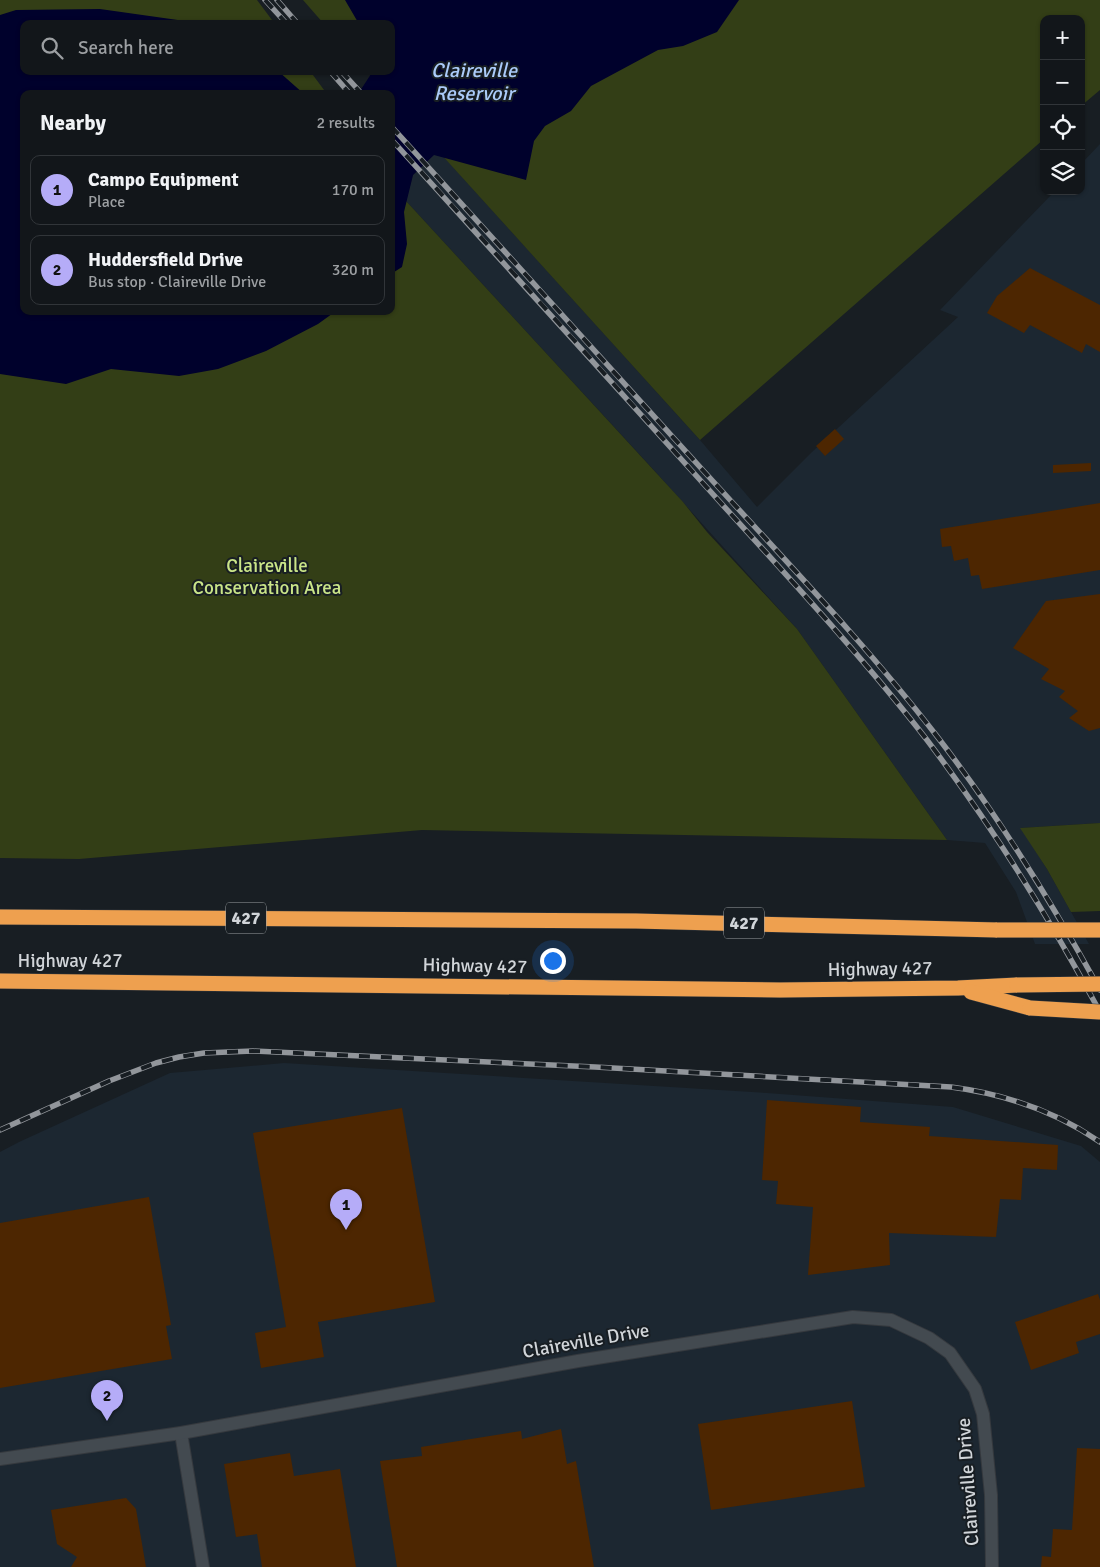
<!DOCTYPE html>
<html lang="en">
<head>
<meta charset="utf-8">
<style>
	body { margin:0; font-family:Signika,sans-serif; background:#1f2327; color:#f1f3f6 }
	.controls { position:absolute; right:15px; top:15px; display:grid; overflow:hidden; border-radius:10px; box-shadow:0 1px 4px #0004 }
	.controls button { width:45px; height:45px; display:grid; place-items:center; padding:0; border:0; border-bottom:1px solid #313539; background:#12161a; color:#f1f3f6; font:25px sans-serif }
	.you { position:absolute; left:552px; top:960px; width:18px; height:18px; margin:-12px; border:4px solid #fff; border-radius:50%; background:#1a73e8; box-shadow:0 0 0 8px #1a73e833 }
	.badge { display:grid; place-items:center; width:32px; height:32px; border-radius:50%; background:#b5acf8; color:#111; font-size:16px; font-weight:700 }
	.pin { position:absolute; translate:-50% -41px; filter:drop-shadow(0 1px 2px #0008) }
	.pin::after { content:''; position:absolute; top:26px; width:18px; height:15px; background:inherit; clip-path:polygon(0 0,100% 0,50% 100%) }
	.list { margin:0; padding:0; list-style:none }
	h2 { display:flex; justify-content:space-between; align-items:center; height:65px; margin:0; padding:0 20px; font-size:21px }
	h2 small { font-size:16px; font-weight:400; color:#9c9fa2 }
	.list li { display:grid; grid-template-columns:32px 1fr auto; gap:15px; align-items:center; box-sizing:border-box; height:70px; margin:0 10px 10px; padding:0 10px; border:1px solid #313539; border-radius:10px }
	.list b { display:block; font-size:19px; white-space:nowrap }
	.list p { margin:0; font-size:16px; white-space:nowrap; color:#9c9fa2 }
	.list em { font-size:16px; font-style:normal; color:#9c9fa2 }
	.icon { flex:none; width:28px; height:28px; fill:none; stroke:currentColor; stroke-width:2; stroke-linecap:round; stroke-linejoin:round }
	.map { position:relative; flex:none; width:1100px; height:1567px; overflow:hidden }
	.search { position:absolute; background:#12161a; box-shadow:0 1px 4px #0004; left:20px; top:20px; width:375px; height:55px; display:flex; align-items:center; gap:12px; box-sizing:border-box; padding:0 18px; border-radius:10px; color:#9c9fa2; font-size:19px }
	.panel { position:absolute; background:#12161a; box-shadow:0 1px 4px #0004; left:20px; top:90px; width:375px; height:225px; border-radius:10px }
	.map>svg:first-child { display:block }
	.built { fill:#1c2731 }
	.green { fill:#333e16 }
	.water { fill:#00012c }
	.building { fill:#4d2601 }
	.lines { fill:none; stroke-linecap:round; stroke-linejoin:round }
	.minor-casing { stroke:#35393e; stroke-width:14 }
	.highway-casing { stroke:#35393e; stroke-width:16 }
	.minor { stroke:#434a50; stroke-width:12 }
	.highway { stroke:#eea04f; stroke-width:15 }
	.rail-casing { stroke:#92969b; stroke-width:5.5 }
	.rail { stroke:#181e23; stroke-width:4; stroke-dasharray:11; stroke-linecap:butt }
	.highway-bridge-casing { stroke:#35393e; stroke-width:16; stroke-linecap:butt }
	.highway-bridge { stroke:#eea04f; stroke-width:15 }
	.labels { text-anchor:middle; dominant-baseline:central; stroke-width:4; stroke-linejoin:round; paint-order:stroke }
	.shield { fill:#181e23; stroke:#9a9ea2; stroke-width:1 }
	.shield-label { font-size:18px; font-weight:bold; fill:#d1d5d9 }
	.park-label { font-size:19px; fill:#cae588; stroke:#181e23 }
	.street-label { font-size:19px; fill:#d1d5d9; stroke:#181e23 }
	.water-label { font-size:20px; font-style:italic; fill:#abcbf9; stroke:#181e23 }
</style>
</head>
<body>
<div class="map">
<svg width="1100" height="1567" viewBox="0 0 1100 1567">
	<rect width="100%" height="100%" fill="#181e23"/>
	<!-- built -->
	<g class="built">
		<path d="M1100 144V823L1021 828 1047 869 1089 944H1035L1016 892 985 843 947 840 797 629 652 468 406 201 413 175 434 154 444 157 700 440 757 507 812 452 958 317 940 310 1055 191H1081V164Z"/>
		<path d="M284 1063 767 1093 953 1107 1081 1146 1100 1162V1567H0V1152L19 1142 170 1073Z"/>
	</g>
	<!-- green -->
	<g class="green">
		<path d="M0 0H257L275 24H24V71H310L327 94H24V311H391V181L406 201 683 502 707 532 797 629 947 840 422 830 79 859 0 858Z"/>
		<path d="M303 0H1100V90L1081 106V19H1044V139L700 440 391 99V94H387L367 71H391V24H324Z"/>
		<path d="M1100 823V911L1071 912 1047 869 1020 828Z"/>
	</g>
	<!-- water -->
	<g class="water">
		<path d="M345 0H739L717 32 683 46 658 50 591 86 571 111 545 126 534 141 526 180 434 155 413 175 404 212 407 244 402 267 391 274V94H358L373 71H391V24H359Z"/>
		<path d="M100 9 206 24H24V71H278L304 94H24V311H336L318 324 266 351 218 369 179 376 111 369 66 384 0 374V15L16 10Z"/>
	</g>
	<!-- building -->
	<g class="building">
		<path d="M1030 268 1100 305V352L1086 344 1082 353 1030 325 1024 333 987 313 997 296Z"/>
		<path d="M835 429 844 439 825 456 816 446Z"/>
		<path d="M1091 463V471L1053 473V465Z"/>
		<path d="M1100 503V570L982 589 979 575 971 576 968 558 954 561 951 546 942 547 940 529Z"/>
		<path d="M1100 594V728L1089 731 1069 718 1078 711 1059 697 1065 691 1041 679 1049 669 1013 648 1046 601Z"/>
		<path d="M767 1100 861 1107 860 1122 930 1127 929 1136 1058 1145 1057 1170 1023 1168 1021 1200 1000 1199 996 1237 889 1233 890 1265 808 1275 813 1207 776 1204 778 1181 762 1180Z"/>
		<path d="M402 1108 435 1302 318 1322 324 1357 261 1368 255 1333 286 1327 253 1133Z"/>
		<path d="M149 1197 171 1325 166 1326 172 1359 0 1388V1223Z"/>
		<path d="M1098 1294 1100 1300V1334L1076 1342 1079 1353 1031 1370 1015 1322Z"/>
		<path d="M852 1401 865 1487 711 1510 698 1424Z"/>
		<path d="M561 1429 567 1464 576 1461 594 1567H397L380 1461 422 1456 421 1447 521 1431 522 1439Z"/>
		<path d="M1077 1448 1100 1449V1567H1041L1042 1556 1051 1557 1053 1529 1072 1530Z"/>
		<path d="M290 1453 294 1476 340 1469 356 1567H262L257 1534 236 1537 224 1464Z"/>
		<path d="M126 1498 136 1509 146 1567H71L77 1557 57 1544 51 1510Z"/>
	</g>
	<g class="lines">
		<!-- minor casing -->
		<g class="minor-casing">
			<g id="minor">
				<path d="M181 1433 203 1567"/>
				<path d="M0 1459 181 1433 578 1361 853 1317 891 1320 929 1338 950 1353 975 1389 983 1414 991 1495 992 1567"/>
			</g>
		</g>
		<!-- highway casing -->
		<g class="highway-casing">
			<g id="highway">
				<path d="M0 917 636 921 997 930"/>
				<path d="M0 981 780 990 958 988 1017 985"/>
				<path d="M971 992 1030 1008"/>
			</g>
		</g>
		<!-- minor -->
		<use href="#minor" class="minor"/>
		<!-- highway -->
		<use href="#highway" class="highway"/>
		<!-- rail casing -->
		<g class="rail-casing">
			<g id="rail">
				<path d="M265 0 287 24"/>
				<path d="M277 0 298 24"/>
				<path d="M330 71 350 94"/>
				<path d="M341 71 362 94"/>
				<path d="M391 126C491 236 590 346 690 456 773 548 860 637 936 735 998 815 1051 901 1100 990"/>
				<path d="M391 139C492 249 592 360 692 471 771 559 854 646 927 740 992 826 1049 917 1100 1012"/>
				<path d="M0 1130 109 1081 156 1063 179 1057 204 1053 253 1051 595 1067 951 1087C1005 1094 1055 1111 1100 1142"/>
			</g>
		</g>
		<!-- rail -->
		<use href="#rail" class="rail"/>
		<!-- highway-bridge casing -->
		<g class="highway-bridge-casing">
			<g id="highway-bridge">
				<path d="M997 930H1100"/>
				<path d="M1017 985 1100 984"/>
				<path d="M1030 1008 1100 1012"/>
			</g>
		</g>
		<!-- highway-bridge -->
		<use href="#highway-bridge" class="highway-bridge"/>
	</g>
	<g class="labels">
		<!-- shield labels -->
		<g class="shield">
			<rect x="226" y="902.5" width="40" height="31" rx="4"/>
			<rect x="724" y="907.5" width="40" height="31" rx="4"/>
		</g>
		<g class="shield-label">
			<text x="246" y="918">427</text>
			<text x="744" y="923">427</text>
		</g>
		<!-- park labels -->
		<g class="park-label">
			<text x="267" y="566">Claireville<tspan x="267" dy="22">Conservation Area</tspan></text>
		</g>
		<!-- street labels -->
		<g class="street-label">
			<text x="70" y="961">Highway 427</text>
			<text transform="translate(475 966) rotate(1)">Highway 427</text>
			<text transform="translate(880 969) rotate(-1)">Highway 427</text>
			<text transform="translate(586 1341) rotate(-10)">Claireville Drive</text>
			<text transform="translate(968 1482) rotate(-94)">Claireville Drive</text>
		</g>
		<!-- water labels -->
		<g class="water-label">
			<text x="474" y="70">Claireville<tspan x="474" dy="23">Reservoir</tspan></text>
		</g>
	</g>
</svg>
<div class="controls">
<button>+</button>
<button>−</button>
<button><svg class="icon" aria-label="locate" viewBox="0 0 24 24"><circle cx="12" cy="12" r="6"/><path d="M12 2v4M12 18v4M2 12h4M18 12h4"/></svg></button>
<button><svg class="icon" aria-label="layers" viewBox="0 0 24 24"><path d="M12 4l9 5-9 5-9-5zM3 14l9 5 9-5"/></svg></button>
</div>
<div class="you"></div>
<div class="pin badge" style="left:346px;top:1230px">1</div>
<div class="pin badge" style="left:107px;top:1421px">2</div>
<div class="search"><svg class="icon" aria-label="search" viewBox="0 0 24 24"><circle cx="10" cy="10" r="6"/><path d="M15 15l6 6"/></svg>Search here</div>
<section class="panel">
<h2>Nearby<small>2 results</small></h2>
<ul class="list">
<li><span class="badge">1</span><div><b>Campo Equipment</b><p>Place</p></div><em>170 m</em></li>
<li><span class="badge">2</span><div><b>Huddersfield Drive</b><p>Bus stop · Claireville Drive</p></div><em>320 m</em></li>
</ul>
</section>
</div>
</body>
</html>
